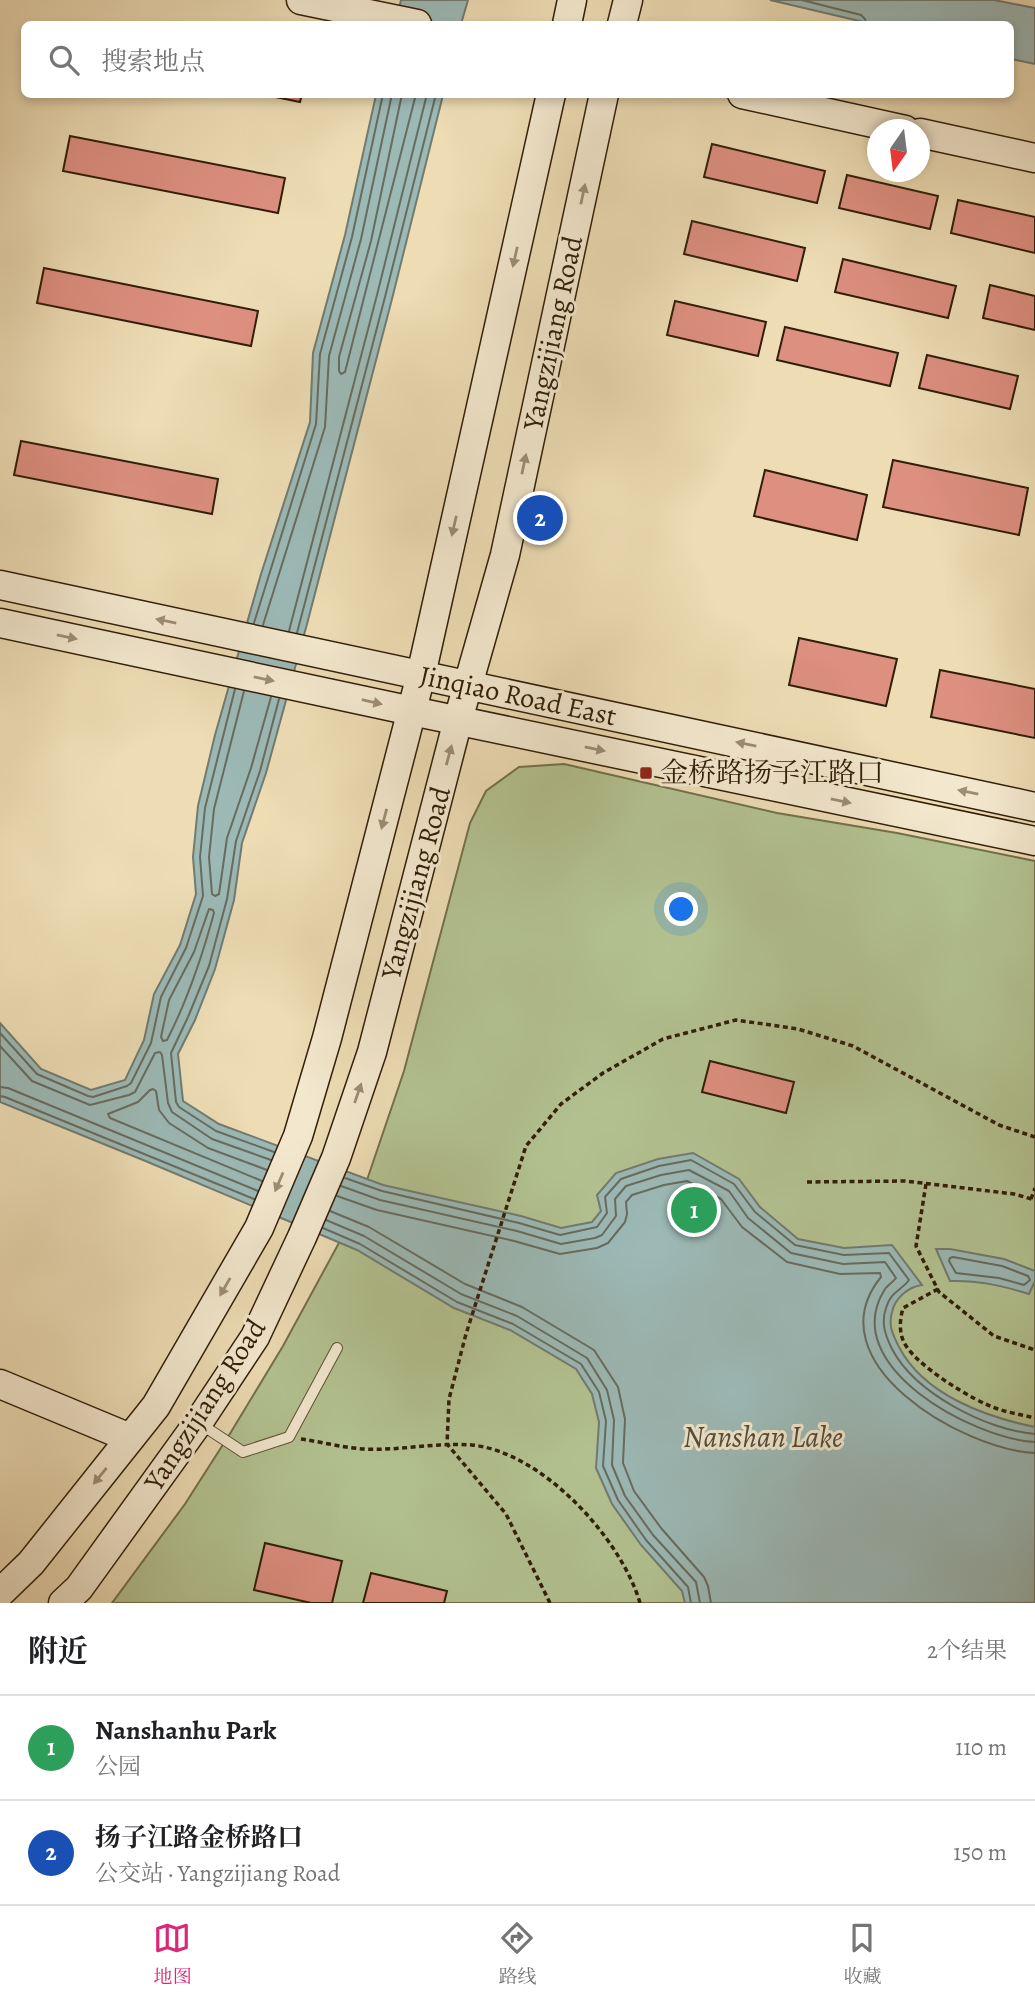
<!DOCTYPE html>
<html lang="zh">
<head>
<meta charset="utf-8">
<style>
	body { margin:0; font-family:Alegreya,"Noto Serif SC",serif; background:#f6f6f6; color:#202124 }
	.compass { position:absolute; left:867px; top:119px; width:63px; height:63px; border-radius:50%; background:#fff; box-shadow:0 4px 10px #0003; rotate:194deg }
	.you { position:absolute; left:682px; top:910px; width:24px; height:24px; margin:-18px; border:5px solid #fff; border-radius:50%; background:#1a73e8; box-shadow:0 0 0 10px #1a73e833 }
	.badge { display:grid; place-items:center; width:46px; height:46px; border-radius:50%; background:#db2777; color:#fff; font-size:23px; font-weight:700 }
	.pin { position:absolute; translate:-50% -50%; border:4px solid #fff; box-shadow:0 2px 7px #0006 }
	.list { margin:0; padding:0; list-style:none }
	h2 { display:flex; justify-content:space-between; align-items:center; height:91px; margin:0; padding:0 28px; font-size:30px }
	h2 small { font-size:23px; font-weight:400; color:#757577 }
	.list li { display:grid; grid-template-columns:46px 1fr auto; gap:21px; align-items:center; box-sizing:border-box; height:105px; padding:0 28px; border-top:2px solid #e0e0e0 }
	.list b { display:block; font-size:26px; white-space:nowrap }
	.list p { margin:0; font-size:23px; white-space:nowrap; color:#757577 }
	.list em { font-size:23px; font-style:normal; color:#757577 }
	.icon { flex:none; width:38px; height:38px; fill:none; stroke:currentColor; stroke-width:2; stroke-linecap:round; stroke-linejoin:round }
	.map { position:relative; flex:none; width:1035px; height:1603px; overflow:hidden }
	.search { position:absolute; background:#fff; box-shadow:0 4px 10px #0003; left:21px; right:21px; top:21px; height:77px; display:flex; align-items:center; gap:18px; box-sizing:border-box; padding:0 24px; border-radius:10px; color:#757577; font-size:26px }
	.sheet { height:301px; background:#fff }
	nav { display:flex; justify-content:space-around; align-items:center; box-sizing:border-box; height:98px; border-top:2px solid #e0e0e0; background:#fff; font-size:19px; color:#757577 }
	nav a { display:grid; justify-items:center; gap:4px }
	nav .on { color:#db2777 }
	.map>svg:first-child { display:block }
	.green { fill:#b3c291; stroke:#72704c; stroke-width:2 }
	.water { fill:#9cb9b6; stroke:#717b70; stroke-width:2 }
	.lines { fill:none; stroke-linecap:round; stroke-linejoin:round }
	.shore { stroke:#666c5f; stroke-width:2 }
	.building { fill:#dd8f80; stroke:#311e08; stroke-width:2 }
	.lane-casing { stroke:#604e33; stroke-width:12 }
	.secondary-casing { stroke:#311e08; stroke-width:31 }
	.path { stroke:#311e08; stroke-width:3.5; stroke-dasharray:5 3.5; stroke-linecap:butt }
	.lane { stroke:#f3e8ce; stroke-width:10 }
	.secondary { stroke:#f3e8ce; stroke-width:28 }
	.oneway { fill:#9c8d75 }
	.poi-dot { fill:#8f2418; stroke:#f3e8ce; stroke-width:2.5 }
	.labels { text-anchor:middle; dominant-baseline:central; stroke-width:6; stroke-linejoin:round; paint-order:stroke }
	.street-label { font-size:28px; fill:#311e08; stroke:#f3e8ce }
	.poi-label { font-size:28px; fill:#311e08; stroke:#f3e8ce; text-anchor:start }
	.water-label { font-size:30px; font-style:italic; fill:#514c3c; stroke:#f3e8ce }
</style>
</head>
<body>
<div class="map">
<svg width="1035" height="1603" viewBox="0 0 1035 1603">
	<rect width="100%" height="100%" fill="#eddcb4"/>
	<filter id="stains"><feTurbulence type="fractalNoise" baseFrequency=".00286" numOctaves="4"/><feColorMatrix values="0 0 0 0 .2 0 0 0 0 .09 0 0 0 0 .02 0 0 0 .5 -.17"/></filter>
	<radialGradient id="worn" r=".72"><stop offset=".6" stop-color="#630" stop-opacity="0"/><stop offset="1" stop-color="#630" stop-opacity=".3"/></radialGradient>
	<!-- green -->
	<path class="green" d="M564 764 777 813 897 833 1035 861V1603H112L185 1504 231 1432 283 1346 340 1241 367 1180 404 1071 470 823 486 791 519 767Z"/>
	<!-- water -->
	<g class="water">
		<path d="M401 0H468L461 24H395Z"/>
		<path d="M770 0H994L1035 8V64L1011 59 1010 24H872Z"/>
		<path d="M376 95H443L392 299 307 624 266 773 242 843 234 900 215 969 195 1020 178 1054 183 1101 219 1124 383 1185 521 1216 561 1228 592 1222 601 1211 597 1195 616 1173 658 1159 693 1153 739 1179 760 1207 798 1239 844 1248 892 1245 922 1285C908 1287 895 1298 892 1312 888 1326 893 1335 899 1347 924 1395 986 1417 1035 1427V1603H685L682 1591 641 1545 612 1504 596 1468 599 1422 592 1394 576 1369 510 1330 454 1308 357 1250 143 1160 0 1102V1023L41 1069 91 1090 125 1080 144 1040 154 994 180 945 196 894 193 857 198 806 215 735 261 574 310 422 313 353 345 235Z"/>
		<path d="M950 1249 1004 1259 1035 1271V1281L1029 1294C1003 1286 978 1280 950 1281L936 1249Z"/>
	</g>
	<g class="lines">
		<!-- shore -->
		<g class="shore">
			<path d="M802 0 861 15 865 19 866 24"/>
			<path d="M402 94 371 241 339 357V371L341 374 345 372 416 94"/>
			<path d="M254 623 316 424 320 354 352 237 383 94"/>
			<path d="M263 625 325 427 329 356 361 239 392 94"/>
			<path d="M289 631 377 295 427 94"/>
			<path d="M297 633 385 297 436 94"/>
			<path d="M244 691 214 809 209 857 212 894 215 896 219 894 227 838 251 768 271 697"/>
			<path d="M209 909 213 910 214 913C202 957 188 999 167 1040L163 1041 161 1037 169 1000 194 952Z"/>
			<path d="M0 1033 37 1074 88 1096 93 1097 127 1086 131 1083 151 1043 161 997 186 948 203 896 200 857 205 808 235 689"/>
			<path d="M0 1046 32 1081 90 1105 129 1095 135 1092 155 1053 160 1052 162 1055 168 1103 172 1112 212 1139 271 1160"/>
			<path d="M0 1087 8 1088 258 1191"/>
			<path d="M0 1096 5 1097 254 1199"/>
			<path d="M274 1152 216 1131 179 1107 176 1102 171 1053 188 1017 209 966 227 899 236 841 260 771 279 699"/>
			<path d="M345 1178 382 1191 519 1223 560 1235 597 1227 607 1213 605 1197 621 1179 659 1166 691 1160 734 1184 755 1212 795 1245 844 1255 889 1253 909 1280C901 1291 891 1291 886 1308 881 1323 885 1335 892 1349 915 1393 986 1430 1035 1434"/>
			<path d="M262 1181 110 1118 108 1114 138 1102 150 1090 153 1089 156 1091 159 1110 169 1123 208 1148 267 1170"/>
			<path d="M341 1186 380 1200 517 1231 561 1244 595 1238 602 1235 616 1216 615 1199 626 1186 661 1175 689 1170 729 1191 748 1218 791 1253 843 1264 885 1262 896 1278C893 1282 888 1285 885 1289 836 1366 974 1439 1035 1442"/>
			<path d="M337 1196 377 1210 514 1241 560 1254 597 1248 608 1243 625 1222 627 1214 626 1202 632 1195 664 1185 687 1181 721 1199 742 1227 787 1262 840 1274 880 1273 881 1277C812 1362 963 1450 1035 1453"/>
			<path d="M330 1211 369 1227 465 1284 522 1307 594 1350 618 1387 625 1419 623 1463 634 1491 661 1528 704 1577 708 1586 711 1603"/>
			<path d="M326 1220 364 1236 461 1294 517 1316 587 1358 607 1390 614 1420 612 1465 625 1496 653 1535 696 1582 700 1603"/>
			<path d="M323 1228 360 1244 457 1302 513 1324 581 1364 599 1392 606 1421 603 1466 618 1500 646 1540 688 1587 691 1603"/>
			<path d="M953 1257 1002 1266 1028 1276 1030 1280 1024 1285 999 1278 956 1273 949 1261 950 1258Z"/>
		</g>
	</g>
	<!-- building -->
	<g class="building">
		<path d="M261 94H302L300 102Z"/>
		<path d="M70 136 285 178 278 213 63 171Z"/>
		<path d="M712 144 825 171 817 203 704 177Z"/>
		<path d="M847 175 938 196 930 229 839 208Z"/>
		<path d="M958 200 1035 217V253L951 233Z"/>
		<path d="M692 221 805 248 797 281 684 254Z"/>
		<path d="M843 259 956 286 948 318 835 292Z"/>
		<path d="M44 268 258 311 251 346 37 303Z"/>
		<path d="M990 285 1035 296V330L983 318Z"/>
		<path d="M675 301 766 322 758 356 667 335Z"/>
		<path d="M785 327 898 353 890 386 777 360Z"/>
		<path d="M927 355 1018 376 1010 409 919 388Z"/>
		<path d="M21 441 218 479 212 514 14 475Z"/>
		<path d="M893 460 1028 488 1019 535 883 507Z"/>
		<path d="M765 470 867 495 857 540 754 516Z"/>
		<path d="M799 638 897 659 886 706 789 685Z"/>
		<path d="M940 670 1035 689V738L931 717Z"/>
		<path d="M710 1061 794 1082 786 1113 702 1092Z"/>
		<path d="M265 1543 342 1561 332 1603H311L254 1590Z"/>
		<path d="M371 1573 447 1591 444 1603H363Z"/>
	</g>
	<g class="lines">
		<!-- lane casing -->
		<g class="lane-casing">
			<path id="lane" d="M199 1423 243 1452 289 1437 337 1348"/>
		</g>
		<!-- secondary casing -->
		<g class="secondary-casing">
			<g id="secondary">
				<path d="M301 0 417 24"/>
				<path d="M567 24 572 0"/>
				<path d="M622 24 628 0"/>
				<path d="M742 94 905 130"/>
				<path d="M920 133 1035 158"/>
				<path d="M0 585 1035 807"/>
				<path d="M0 623 412 711 1035 841"/>
				<path d="M0 1384 130 1438"/>
				<path d="M0 1593 31 1563 156 1406 259 1228 298 1136 327 1038 421 675 551 94"/>
				<path d="M63 1603 79 1588 198 1423 255 1337 302 1237 336 1158 372 1052 458 720 505 555 604 94"/>
			</g>
		</g>
		<!-- path -->
		<g class="path">
			<path d="M807 1182 905 1181 1014 1194 1035 1200"/>
			<path d="M926 1184 916 1246 939 1292 994 1336 1035 1350"/>
			<path d="M1031 1199 1035 1188"/>
			<path d="M938 1289 903 1308C900 1319 899 1330 903 1340 911 1363 975 1402 998 1409 1010 1413 1023 1415 1035 1418"/>
			<path d="M301 1439C322 1442 344 1448 365 1449 400 1451 436 1442 472 1445 542 1452 621 1538 640 1603"/>
			<path d="M550 1603 506 1514 447 1444 449 1399 466 1334 526 1146 561 1104 603 1073 663 1039 736 1020 798 1029 853 1046 999 1125 1035 1137"/>
		</g>
		<!-- lane -->
		<use href="#lane" class="lane"/>
		<!-- secondary -->
		<use href="#secondary" class="secondary"/>
	</g>
	<!-- one-way arrows -->
	<defs><path id="oneway-solid" d="M-6-.8H1V-3.2L6.5 0L1 3.2V.8H-6Z" transform="scale(1.75)"/></defs>
	<g class="oneway">
		<use href="#oneway-solid" transform="translate(583 194) rotate(-78)"/>
		<use href="#oneway-solid" transform="translate(515 257) rotate(103)"/>
		<use href="#oneway-solid" transform="translate(524 464) rotate(-78)"/>
		<use href="#oneway-solid" transform="translate(454 526) rotate(103)"/>
		<use href="#oneway-solid" transform="translate(166 621) rotate(-168)"/>
		<use href="#oneway-solid" transform="translate(67 637) rotate(12)"/>
		<use href="#oneway-solid" transform="translate(264 679) rotate(12)"/>
		<use href="#oneway-solid" transform="translate(372 702) rotate(13)"/>
		<use href="#oneway-solid" transform="translate(746 744) rotate(-168)"/>
		<use href="#oneway-solid" transform="translate(595 749) rotate(12)"/>
		<use href="#oneway-solid" transform="translate(449 755) rotate(-75)"/>
		<use href="#oneway-solid" transform="translate(968 792) rotate(-168)"/>
		<use href="#oneway-solid" transform="translate(841 801) rotate(12)"/>
		<use href="#oneway-solid" transform="translate(384 819) rotate(105)"/>
		<use href="#oneway-solid" transform="translate(358 1093) rotate(-71)"/>
		<use href="#oneway-solid" transform="translate(279 1182) rotate(113)"/>
		<use href="#oneway-solid" transform="translate(225 1287) rotate(120)"/>
		<use href="#oneway-solid" transform="translate(100 1476) rotate(129)"/>
	</g>
	<!-- markers -->
	<rect class="poi-dot" x="639" y="766" width="14" height="14" rx="3.5"/>
	<g class="labels">
		<!-- street labels -->
		<g class="street-label">
			<text transform="translate(553 333) rotate(-78)">Yangzijiang Road</text>
			<text transform="translate(518 696) rotate(12)">Jinqiao Road East</text>
			<text transform="translate(416 883) rotate(-75)">Yangzijiang Road</text>
			<text transform="translate(205 1405) rotate(-57)">Yangzijiang Road</text>
		</g>
		<!-- poi labels -->
		<g class="poi-label">
			<text x="660" y="773">金桥路扬子江路口</text>
		</g>
		<!-- water labels -->
		<g class="water-label">
			<text x="763" y="1437">Nanshan Lake</text>
		</g>
	</g>
	<rect width="100%" height="100%" filter="url(#stains)"/>
	<rect width="100%" height="100%" fill="url(#worn)"/>
</svg>
<svg class="compass" viewBox="-18 -18 36 36"><path d="M0-13l5 13h-10z" fill="#e53935"/><path d="M0 13l5-13h-10z" fill="#757577"/></svg>
<div class="you"></div>
<div class="pin badge" style="left:694px;top:1210px;background:#2e9e5b">1</div>
<div class="pin badge" style="left:540px;top:518px;background:#1a4fb4">2</div>
<div class="search"><svg class="icon" aria-label="search" viewBox="0 0 24 24"><circle cx="10" cy="10" r="6"/><path d="M15 15l6 6"/></svg>搜索地点</div>
</div>
<section class="sheet">
<h2>附近<small>2个结果</small></h2>
<ul class="list">
<li><span class="badge" style="background:#2e9e5b">1</span><div><b>Nanshanhu Park</b><p>公园</p></div><em>110 m</em></li>
<li><span class="badge" style="background:#1a4fb4">2</span><div><b>扬子江路金桥路口</b><p>公交站 · Yangzijiang Road</p></div><em>150 m</em></li>
</ul>
</section>
<nav>
<a class="on"><svg class="icon" aria-label="map" viewBox="0 0 24 24"><path d="M3 6l6-2 6 2 6-2v14l-6 2-6-2-6 2zM9 4v14M15 6v14"/></svg>地图</a>
<a><svg class="icon" aria-label="directions" viewBox="0 0 24 24"><path d="M12 3l9 9-9 9-9-9zM9 14v-3h6M13 9l2 2-2 2"/></svg>路线</a>
<a><svg class="icon" aria-label="saved" viewBox="0 0 24 24"><path d="M7 4h10v16l-5-4-5 4z"/></svg>收藏</a>
</nav>
</body>
</html>
